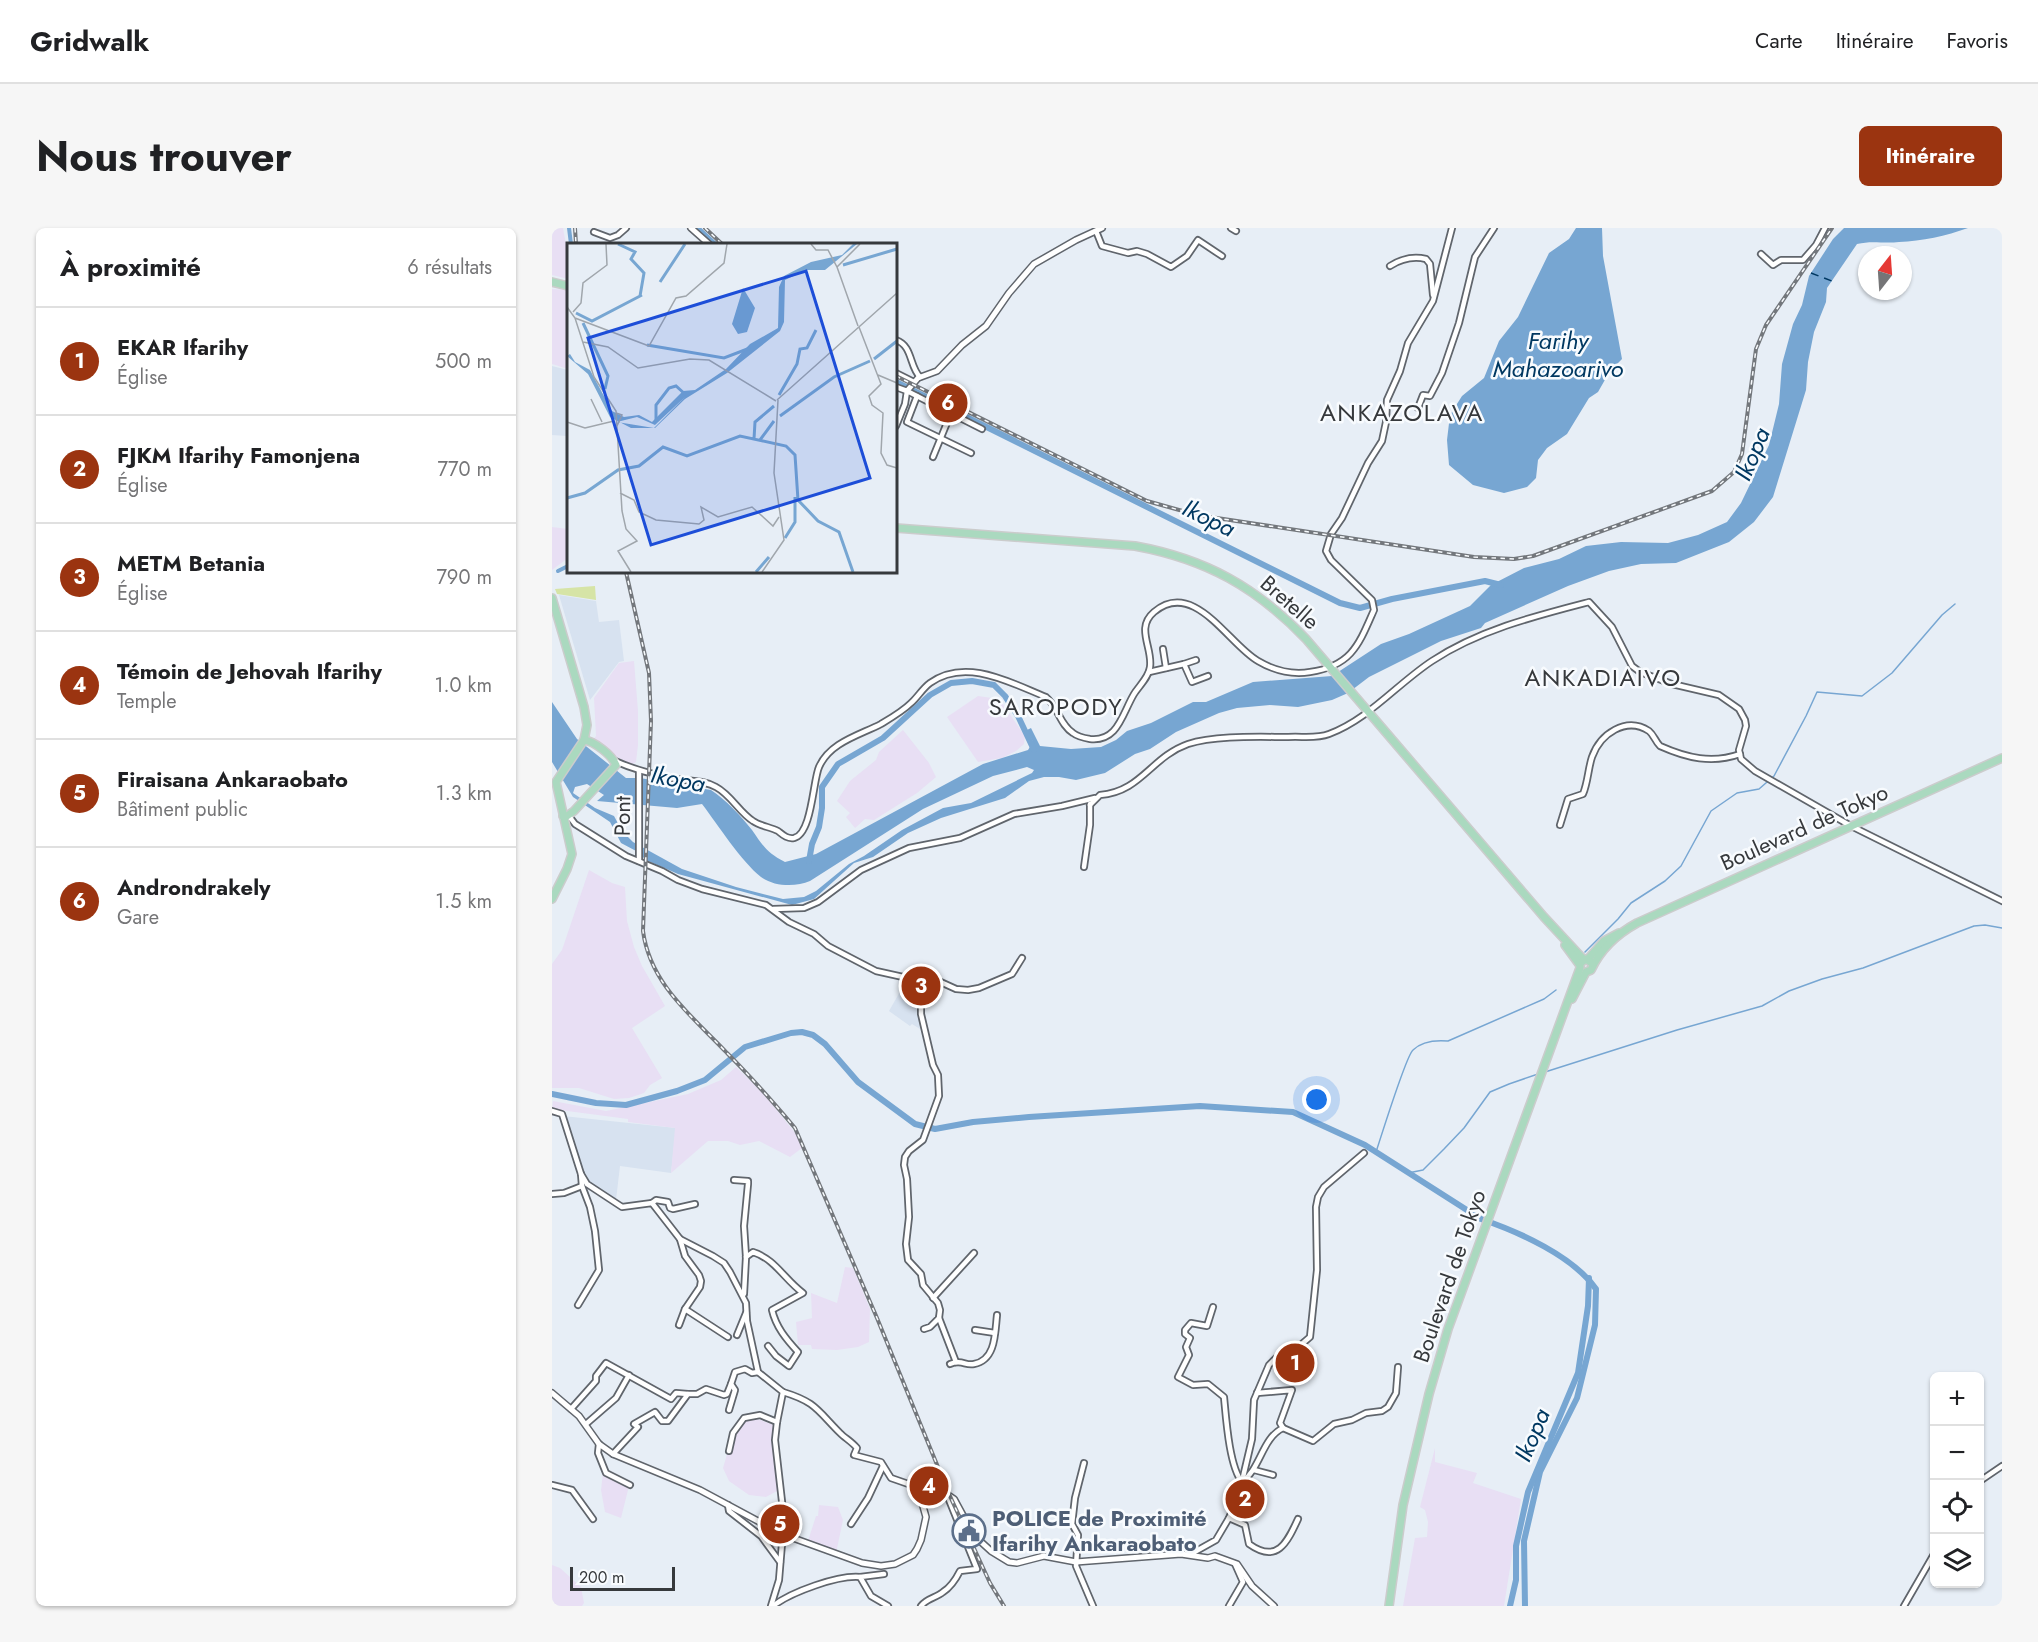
<!DOCTYPE html>
<html lang="fr">
<head>
<meta charset="utf-8">
<style>
	body { margin:0; font-family:Jost,sans-serif; background:#f6f6f6; color:#202124 }
	.controls { position:absolute; right:18px; bottom:18px; display:grid; overflow:hidden; border-radius:9px; box-shadow:0 2px 4px #0004 }
	.controls button { width:54px; height:54px; display:grid; place-items:center; padding:0; border:0; border-bottom:2px solid #e0e0e0; background:#fff; color:#202124; font:30px sans-serif }
	.compass { position:absolute; left:1306px; top:18px; width:54px; height:54px; border-radius:50%; background:#fff; box-shadow:0 2px 4px #0004; rotate:17deg }
	.scale { position:absolute; left:18px; bottom:15px; width:105px; box-sizing:border-box; padding-left:6px; border:3px solid #36393c; border-top:0; font-size:16px; line-height:21px; white-space:nowrap; color:#36393c; -webkit-text-stroke:4px #f8fbfe; paint-order:stroke }
	.you { position:absolute; left:765px; top:872px; width:21px; height:21px; margin:-15px; border:4px solid #fff; border-radius:50%; background:#1a73e8; box-shadow:0 0 0 9px #1a73e833 }
	.badge { display:grid; place-items:center; width:39px; height:39px; border-radius:50%; background:#9b3410; color:#fff; font-size:20px; font-weight:700 }
	.pin { position:absolute; translate:-50% -50%; border:3px solid #fff; box-shadow:0 2px 6px #0006 }
	.list { margin:0; padding:0; list-style:none }
	h2 { display:flex; justify-content:space-between; align-items:center; height:78px; margin:0; padding:0 24px; font-size:26px }
	h2 small { font-size:20px; font-weight:400; color:#757577 }
	.list li { display:grid; grid-template-columns:39px 1fr auto; gap:18px; align-items:center; box-sizing:border-box; height:108px; padding:0 24px; border-top:2px solid #e0e0e0 }
	.list b { display:block; font-size:22px; white-space:nowrap }
	.list p { margin:0; font-size:20px; white-space:nowrap; color:#757577 }
	.list em { font-size:20px; font-style:normal; color:#757577 }
	.icon { flex:none; width:33px; height:33px; fill:none; stroke:currentColor; stroke-width:2; stroke-linecap:round; stroke-linejoin:round }
	.map { position:relative; flex:none; width:1450px; height:1378px; overflow:hidden; border-radius:9px }
	header { display:flex; align-items:center; gap:36px; box-sizing:border-box; height:84px; padding:0 30px; background:#fff; border-bottom:2px solid #e0e0e0 }
	header strong { font-size:28px }
	nav { display:flex; gap:33px; margin-inline-start:auto; font-size:21px }
	.intro { display:flex; align-items:center; justify-content:space-between; box-sizing:border-box; height:144px; padding:0 36px }
	h1 { margin:0; font-size:42px }
	.button { padding:15px 27px; border-radius:9px; background:#9b3410; color:#fff; font-size:21px; font-weight:700 }
	main { display:flex; gap:36px; padding:0 36px }
	aside { flex:1; background:#fff; border-radius:9px; box-shadow:0 2px 4px #0004 }
	.map>svg:first-child { display:block }
	.built { fill:#d7e2f0 }
	.industrial { fill:#e8dff4 }
	.green { fill:#d6e4a6 }
	.water { fill:#77a6d2; fill-rule:evenodd }
	.lines { fill:none; stroke-linecap:round; stroke-linejoin:round }
	.stream { stroke:#77a6d2; stroke-width:1.5 }
	.canal { stroke:#77a6d2; stroke-width:4 }
	.river { stroke:#77a6d2; stroke-width:6 }
	.ferry { stroke:#003861; stroke-width:1.5; stroke-dasharray:8 6; stroke-linecap:butt }
	.minor-casing { stroke:#60656c; stroke-width:8 }
	.tertiary-casing { stroke:#60656c; stroke-width:8 }
	.primary-casing { stroke:#cbcccc; stroke-width:10 }
	.minor { stroke:#fff; stroke-width:4.5 }
	.tertiary { stroke:#fff; stroke-width:5 }
	.primary { stroke:#aad9bf; stroke-width:7 }
	.rail-casing { stroke:#73777c; stroke-width:4 }
	.rail { stroke:#f8fbfe; stroke-width:1.5; stroke-dasharray:4.5; stroke-linecap:butt }
	.labels { text-anchor:middle; dominant-baseline:central; stroke-width:5; stroke-linejoin:round; paint-order:stroke }
	.street-label { font-size:22px; fill:#36393c; stroke:#f8fbfe }
	.service-label { font-size:22px; font-weight:bold; fill:#4e5e75; stroke:#f8fbfe; text-anchor:start }
	.water-label { font-size:24px; font-style:italic; fill:#003861; stroke:#f8fbfe }
	.neighbourhood-label { font-size:24px; letter-spacing:1.5px; fill:#36393c; stroke:#f8fbfe }
	.inset-river { fill:none; stroke:#77a6d2; stroke-width:3 }
	.inset-road { fill:none; stroke:#a0a6ac; stroke-width:1.5 }
	.view { fill:#1d4ed8; fill-opacity:0.15; stroke:#1d4ed8; stroke-width:3 }
	.inset-edge { fill:none; stroke:#36393c; stroke-width:3 }
</style>
</head>
<body>
<header>
<strong>Gridwalk</strong>
<nav><a>Carte</a><a>Itinéraire</a><a>Favoris</a></nav>
</header>
<div class="intro"><h1>Nous trouver</h1><a class="button">Itinéraire</a></div>
<main>
<aside>
<h2>À proximité<small>6 résultats</small></h2>
<ul class="list">
<li><span class="badge">1</span><div><b>EKAR Ifarihy</b><p>Église</p></div><em>500 m</em></li>
<li><span class="badge">2</span><div><b>FJKM Ifarihy Famonjena</b><p>Église</p></div><em>770 m</em></li>
<li><span class="badge">3</span><div><b>METM Betania</b><p>Église</p></div><em>790 m</em></li>
<li><span class="badge">4</span><div><b>Témoin de Jehovah Ifarihy</b><p>Temple</p></div><em>1.0 km</em></li>
<li><span class="badge">5</span><div><b>Firaisana Ankaraobato</b><p>Bâtiment public</p></div><em>1.3 km</em></li>
<li><span class="badge">6</span><div><b>Androndrakely</b><p>Gare</p></div><em>1.5 km</em></li>
</ul>
</aside>
<div class="map">
<svg width="1450" height="1378" viewBox="0 0 1450 1378">
	<rect width="100%" height="100%" fill="#e7eef6"/>
	<!-- built -->
	<g class="built">
		<path d="M0 138 16 142 15 208 0 207Z"/>
		<path d="M7 367 44 373 47 394 67 392 72 433 67 434 38 472Z"/>
		<path d="M349 762 365 768 362 775 368 777 373 804 360 796 358 798 337 783Z"/>
		<path d="M11 888 124 900 119 945 68 938 64 972 33 951Z"/>
	</g>
	<!-- industrial -->
	<g class="industrial">
		<path d="M0 0H11L16 28V51L0 47Z"/>
		<path d="M0 61 16 62V141L0 136Z"/>
		<path d="M0 299 16 301V330L0 342Z"/>
		<path d="M82 433 86 483V517L84 534 79 537 39 514 44 508 42 470 67 435Z"/>
		<path d="M426 468 447 471 473 508 472 516 464 523 450 530 426 534 395 489Z"/>
		<path d="M351 502 377 535 384 549 365 565 322 592 313 591 303 600 294 589 298 585 285 573 298 553 324 532 327 524Z"/>
		<path d="M37 642 60 655 73 659 75 693 82 719 90 738 113 778 80 800 110 850 98 857 92 865 77 870 62 871 27 860H0V736L10 722Z"/>
		<path d="M184 839 212 866 247 910 250 920 238 929 207 913 188 917 176 913H156L119 945 123 900 76 894V891L0 881 1 873 54 883 136 866 169 852Z"/>
		<path d="M293 1039 301 1040 318 1081 317 1114 306 1119 285 1122 260 1121 259 1117H246L244 1094 260 1090 259 1065 285 1075Z"/>
		<path d="M200 1189 222 1197V1226L226 1260 225 1263 214 1269 197 1267 177 1253 171 1240 181 1206 191 1191Z"/>
		<path d="M883 1220V1234L925 1245 921 1255 969 1271 952 1378H851L863 1310 875 1309 876 1294 873 1282 868 1279Z"/>
		<path d="M51 1245 77 1258 69 1290 53 1284 49 1262Z"/>
		<path d="M267 1277 286 1279 291 1292 284 1325 256 1313 264 1288H266Z"/>
		<path d="M0 1337 8 1340 29 1359 32 1375 30 1378H0Z"/>
	</g>
	<!-- green -->
	<path class="green" d="M43 358 44 372 5 366 3 361Z"/>
	<!-- water -->
	<g class="water">
		<path d="M1024 0H1050L1051 28 1070 131 1058 143 1046 164 1037 170 1015 206 995 220 986 232 984 250 975 259 952 265 921 257 897 237 895 212 898 187 910 168 932 150 947 113 966 89 997 25 1017 11Z"/>
		<path d="M1292 0H1416C1394 8 1370 13 1347 14 1331 16 1321 12 1305 16L1275 60 1274 74 1262 104 1256 134 1254 162 1221 269 1202 294 1177 314 1124 335 1089 336 1057 343 1016 358 933 395 929 400 889 413 817 449 796 465 780 472 746 479 718 477 685 480 667 485 624 504 598 521 583 526 553 545 524 552 507 549H492L477 553 453 570 389 590 356 605 321 629 302 635 262 671 240 677 126 646 94 632 86 624 69 615 58 594 21 569 0 534V474L25 511 74 550H88L159 562C174 572 189 588 200 602 211 618 215 625 233 634L264 626 431 536 476 522 481 514 475 502 479 500 488 518 519 521 549 519 564 512 575 503 599 495 641 474H654L701 454 780 448 829 416 857 406 918 378 939 357 972 340 1007 331 1034 318 1069 314 1116 315 1146 307 1175 294 1189 275 1217 217 1227 176 1230 136 1241 96 1250 77 1257 48 1281 11ZM475 539 482 542 480 545 419 575 391 580 350 602 312 628 297 636 264 663 252 669 231 671 184 659 130 641 81 614 70 603 62 588 43 580 21 565 23 559 35 556 52 567 45 573 125 580 150 576C166 597 189 633 209 649 223 659 244 659 258 653L371 581 441 548Z"/>
	</g>
	<g class="lines">
		<!-- stream -->
		<g class="stream">
			<path d="M1033 724 1066 691 1079 675 1113 653 1129 638 1159 583 1185 565 1207 561 1222 548 1254 488 1265 464 1310 468 1340 445 1390 387 1403 376"/>
			<path d="M993 844 1125 802 1210 778 1237 763 1270 751 1311 740 1422 698 1433 697 1450 700"/>
			<path d="M824 924C829 909 854 828 861 822 870 813 884 812 896 813L992 771 1004 762"/>
			<path d="M856 945 871 942 892 921 912 900 938 864 957 856 986 846"/>
		</g>
		<!-- canal -->
		<g class="canal">
			<path d="M17 0 19 16"/>
			<path d="M6 343 16 338"/>
		</g>
		<!-- river -->
		<g class="river">
			<path d="M145 0 162 16"/>
			<path d="M344 154 788 375 808 380 840 371 933 353 949 357"/>
			<path d="M257 633 260 616 267 599 270 580V559L286 536 331 510 378 467 399 455 420 453 442 457 453 468 466 488 482 522"/>
			<path d="M0 866 44 875 74 877 125 863 153 852 193 819 239 805 250 804 261 807 273 816 306 854 363 896 383 901 421 894 477 889 648 878 741 884 813 917 929 991C967 1004 1021 1028 1044 1061L1043 1097 1025 1170 988 1244 972 1313 973 1378"/>
			<path d="M958 1378 964 1352V1318L976 1264 1026 1145 1036 1078 1037 1050"/>
		</g>
		<!-- ferry -->
		<path class="ferry" d="M1259 45 1280 53"/>
		<!-- minor casing -->
		<g class="minor-casing">
			<g id="minor">
				<path d="M679 0 684 3"/>
				<path d="M544 3 550 18 576 25 585 23 595 26 619 39 635 28 646 12 670 28"/>
				<path d="M42 4 58 10 66 7 74 0"/>
				<path d="M1209 26 1221 37 1229 32H1251L1264 17 1273 0"/>
				<path d="M838 38C849 31 861 28 874 31L878 36 881 67"/>
				<path d="M344 112C361 118 357 138 368 149"/>
				<path d="M344 145 362 154"/>
				<path d="M365 168 355 194 419 225"/>
				<path d="M866 180 871 167 878 168 890 145 907 95 923 29 942 0"/>
				<path d="M344 198 353 176 355 163 430 201"/>
				<path d="M381 229 399 185"/>
				<path d="M611 421 614 440"/>
				<path d="M632 436 644 432"/>
				<path d="M597 444 632 436 640 454 656 448"/>
				<path d="M63 533C83 542 103 547 124 551 137 553 152 552 164 559 179 567 187 584 201 593 208 598 218 599 226 603 231 607 235 611 242 610 260 606 261 552 267 539 278 514 308 507 329 496 339 490 351 483 359 475 366 469 370 461 378 455 414 429 459 455 494 469 506 479 508 497 521 505 526 509 532 510 538 511 566 514 570 486 582 466 587 458 597 449 598 439 601 420 583 400 602 384 642 350 677 417 706 433 723 443 739 447 758 444 800 438 807 416 822 382L820 372 779 332 774 323 779 306 790 290 816 235 830 213 834 194 835 172 848 143 856 115 881 73 900 0"/>
				<path d="M87 543V633"/>
				<path d="M538 577 548 567C589 564 599 529 636 516 663 507 708 509 736 509 750 508 764 511 777 506 817 491 845 456 880 433 927 402 983 388 1037 374L1060 399 1080 438 1088 444 1120 456 1167 467 1187 481 1193 492 1194 498 1187 522 1189 531 1203 543 1299 598 1450 673"/>
				<path d="M17 588 23 596 74 628 110 643 126 652 150 661 214 677 237 694 262 706 276 718 324 743 360 751H382L404 761 416 762 427 760 460 746 470 730"/>
				<path d="M1008 597 1016 571 1031 566C1036 554 1036 541 1040 529 1048 506 1074 488 1097 503 1102 507 1103 513 1108 518 1135 530 1160 536 1188 526"/>
				<path d="M532 639 538 597V576"/>
				<path d="M221 681 252 680 266 674 309 642 357 620 408 610 462 586 510 578 543 570"/>
				<path d="M372 752 371 756 375 762 369 776V786L381 837 386 847 387 868 371 912 357 923 353 929 352 937 355 951 357 989 354 1016 356 1032 369 1046 371 1057 386 1075 388 1082 387 1090 378 1099 372 1101"/>
				<path d="M0 883 10 886 29 946 35 956 70 979 100 975 128 1011 161 1028 172 1035 178 1044 194 1075 195 1093 206 1144 231 1164 225 1194 223 1212 232 1291 227 1352 219 1378"/>
				<path d="M182 952 196 953V956L192 998 194 1029 192 1066"/>
				<path d="M0 966 12 965 30 958"/>
				<path d="M100 975 104 972 116 974 118 980 121 981 143 976"/>
				<path d="M128 1011 133 1028 147 1047 149 1053 148 1059 133 1081"/>
				<path d="M194 1029 201 1024C223 1031 233 1052 251 1065L220 1082C224 1099 234 1111 246 1124L237 1138 224 1128 216 1118"/>
				<path d="M381 1070 422 1025"/>
				<path d="M26 1077 47 1042 43 1003 38 979 30 958 29 946"/>
				<path d="M661 1079 655 1098 639 1095 633 1102V1106L638 1110 634 1119 637 1127 626 1149 641 1157 656 1156 672 1169C674 1189 677 1238 690 1254 709 1240 710 1210 731 1200"/>
				<path d="M387 1090 404 1134"/>
				<path d="M127 1097 133 1081 176 1109"/>
				<path d="M423 1102 443 1105"/>
				<path d="M185 1107 194 1085"/>
				<path d="M398 1136C410 1131 413 1138 422 1136 444 1132 443 1105 445 1087"/>
				<path d="M231 1164C264 1174 265 1182 288 1205 293 1210 300 1214 305 1220L302 1227 329 1234 339 1250 365 1259"/>
				<path d="M705 1165 740 1162 728 1195 731 1200 761 1213 782 1196 800 1192 814 1185 830 1183 836 1179 844 1165 846 1139"/>
				<path d="M19 1181 44 1153V1148L54 1135 119 1171 124 1165 136 1166"/>
				<path d="M177 1182 183 1162 179 1156 183 1144 193 1141 200 1145 206 1144"/>
				<path d="M34 1196 64 1170 77 1147"/>
				<path d="M47 1216 46 1225 54 1245 78 1257"/>
				<path d="M177 1223 181 1205 192 1190 208 1187 225 1194"/>
				<path d="M61 1226 86 1199 82 1196 103 1184 110 1193H116L136 1166H145L154 1161 172 1167 175 1166 179 1156"/>
				<path d="M532 1235 523 1270 520 1296 526 1307 524 1338 541 1378"/>
				<path d="M702 1242 721 1247"/>
				<path d="M1428 1253 1450 1238"/>
				<path d="M0 1257 20 1262 41 1291"/>
				<path d="M176 1277 177 1283 209 1308 228 1334"/>
				<path d="M677 1290 693 1297 697 1316C725 1336 735 1315 746 1291"/>
				<path d="M299 1296 316 1270 331 1238"/>
				<path d="M639 1326 664 1312 677 1290 687 1266 700 1211 702 1172 717 1137 726 1128 744 1121 758 1109 765 1042 764 979 766 969 772 959 812 925"/>
				<path d="M332 1346 308 1349 319 1368 336 1378"/>
				<path d="M221 1378C239 1364 286 1347 308 1349"/>
				<path d="M369 1378C375 1370 384 1370 391 1364 399 1359 404 1351 408 1343L425 1341 395 1267"/>
				<path d="M677 1378 691 1354 683 1336"/>
				<path d="M1352 1378 1382 1326"/>
			</g>
		</g>
		<!-- tertiary casing -->
		<g class="tertiary-casing">
			<g id="tertiary">
				<path d="M139 0 157 16"/>
				<path d="M344 159 355 163 366 150 385 143 410 117 434 98 457 65 482 36 524 12 550 0"/>
				<path d="M0 1165 27 1188 47 1216 61 1226 148 1262 230 1306 310 1335 329 1338 343 1336 361 1327 365 1321 369 1312 374 1289 363 1250 367 1243 375 1241 381 1246 390 1263 402 1271 415 1295 428 1313 439 1323 457 1334 465 1335 492 1328 524 1334 629 1326 656 1330 663 1328 685 1336 700 1358 722 1378"/>
			</g>
		</g>
		<!-- primary casing -->
		<g class="primary-casing">
			<g id="primary">
				<path d="M0 54 16 58"/>
				<path d="M344 300 583 318C654 331 704 359 754 411L992 689 1031 731"/>
				<path d="M0 370 32 479 35 497 32 512 4 554 20 626 15 641 0 671"/>
				<path d="M11 588H15L22 583 64 537C60 527 42 513 32 512"/>
				<path d="M1013 717 1027 736"/>
				<path d="M1036 731 1052 713 1067 705"/>
				<path d="M1020 771 1034 744 1039 742C1048 722 1065 706 1085 695L1450 530"/>
				<path d="M837 1378 851 1277 877 1166 896 1101 1028 740V735L1034 731 1040 735"/>
			</g>
		</g>
		<!-- minor -->
		<use href="#minor" class="minor"/>
		<!-- tertiary -->
		<use href="#tertiary" class="tertiary"/>
		<!-- primary -->
		<use href="#primary" class="primary"/>
		<!-- rail casing -->
		<g class="rail-casing">
			<g id="rail">
				<path d="M23 0 24 16"/>
				<path d="M153 0 170 16"/>
				<path d="M344 148 595 273 645 287 922 329 962 331 981 328 1160 263 1182 244 1190 226 1204 121 1214 97 1280 0"/>
				<path d="M74 344 97 445 99 493 91 703C98 756 140 788 175 825 199 849 221 874 243 900L325 1090 397 1266 438 1355 452 1378"/>
			</g>
		</g>
		<!-- rail -->
		<use href="#rail" class="rail"/>
	</g>
	<!-- icons -->
	<defs>
		<g id="civic-ring" transform="scale(1.725)"><circle r="9.5" fill="#f8fbfe" stroke="#5c6f8a" stroke-width="1.5"/><path d="M-.6-6.5H3V-4.5H.6V-3L4-1V1h2V6H-6V1h2V-1L-.6-3ZM-1.2 2.5V6h2.4V2.5Z" fill="#5c6f8a"/></g>
	</defs>
	<g fill-rule="evenodd">
		<use href="#civic-ring" x="417" y="1303"/>
	</g>
	<g class="labels">
		<!-- street labels -->
		<g class="street-label">
			<text transform="translate(738 374) rotate(41)">Bretelle</text>
			<text transform="translate(70 588) rotate(-89)">Pont</text>
			<text transform="translate(1252 599) rotate(-24)">Boulevard de Tokyo</text>
			<text transform="translate(897 1048) rotate(-71)">Boulevard de Tokyo</text>
		</g>
		<!-- service labels -->
		<g class="service-label">
			<text x="440" y="1290">POLICE de Proximité<tspan x="440" dy="25">Ifarihy Ankaraobato</tspan></text>
		</g>
		<!-- water labels -->
		<g class="water-label">
			<text x="1006" y="112">Farihy<tspan x="1006" dy="28">Mahazoarivo</tspan></text>
			<text transform="translate(1200 226) rotate(-67)">Ikopa</text>
			<text transform="translate(657 290) rotate(26)">Ikopa</text>
			<text transform="translate(126 551) rotate(11)">Ikopa</text>
			<text transform="translate(980 1207) rotate(-67)">Ikopa</text>
		</g>
		<!-- neighbourhood labels -->
		<g class="neighbourhood-label">
			<text x="850" y="184">ANKAZOLAVA</text>
			<text x="1051" y="449">ANKADIAIVO</text>
			<text x="504" y="478">SAROPODY</text>
		</g>
	</g>
	<!-- overview -->
	<g transform="translate(15 15)">
		<rect width="330" height="330" fill="#e7eef6"/>
		<path d="M286 1H290L258 27H239L218 37 217 79 213 88 160 130 118 156 88 185H64L43 174 21 131 0 113 3 111 8 119 23 127 45 168 57 174 72 172 85 179 116 148 128 147 159 126 183 101 211 85 212 44 217 33 244 19 275 12ZM118 154 87 185 50 179 70 174 88 182ZM176 45 188 65 180 89 171 91 165 81Z" fill="#77a6d2" fill-rule="evenodd"/>
		<path class="inset-river" d="M51 1 68 9 64 16 77 30 73 53M276 22 330 6M93 39 118 1M9 70 25 78 75 52M16 80 41 133 38 146M80 102 157 115 183 105M307 116 330 98M212 152 230 121 233 106 240 105 249 87M213 173 267 134 303 118M89 179V162L102 145 109 143 119 152M187 196 188 179 207 163M193 197 207 178M0 255 18 250 51 227 72 223 96 204 120 213 173 193 219 203 228 212 231 257 251 278 272 289 286 329M218 295 228 279V254M189 329 202 314"/>
		<path class="inset-road" d="M244 1 249 7H261L270 24 293 1M270 24 291 83M0 64 8 75 27 134 49 168 55 268 59 286 70 298 51 308 64 329M6 69 14 60 16 40 40 22 39 1M8 75 82 103 109 55 119 53 157 20 160 1M292 84 314 141 302 153 305 162 316 170 314 210 320 222 330 225M16 99 41 104 71 125 123 116 142 117 209 158M311 132 330 140M24 156 35 179M210 157 330 50M49 170 55 172 50 183M0 179 18 185 47 178M53 250 67 257 72 269 89 277 132 281 137 277 134 264 151 274 185 264 206 283 212 274M195 329 217 297 207 230 211 157"/>
		<path class="view" d="M239 28 303 235 84 302 21 95Z"/>
		<rect width="330" height="330" class="inset-edge"/>
	</g>
</svg>
<div class="controls">
<button>+</button>
<button>−</button>
<button><svg class="icon" aria-label="locate" viewBox="0 0 24 24"><circle cx="12" cy="12" r="6"/><path d="M12 2v4M12 18v4M2 12h4M18 12h4"/></svg></button>
<button><svg class="icon" aria-label="layers" viewBox="0 0 24 24"><path d="M12 4l9 5-9 5-9-5zM3 14l9 5 9-5"/></svg></button>
</div>
<svg class="compass" viewBox="-18 -18 36 36"><path d="M0-13l5 13h-10z" fill="#e53935"/><path d="M0 13l5-13h-10z" fill="#757577"/></svg>
<div class="scale">200 m</div>
<div class="you"></div>
<div class="pin badge" style="left:743px;top:1135px">1</div>
<div class="pin badge" style="left:693px;top:1271px">2</div>
<div class="pin badge" style="left:369px;top:758px">3</div>
<div class="pin badge" style="left:377px;top:1258px">4</div>
<div class="pin badge" style="left:228px;top:1296px">5</div>
<div class="pin badge" style="left:396px;top:175px">6</div>
</div>
</main>
</body>
</html>
